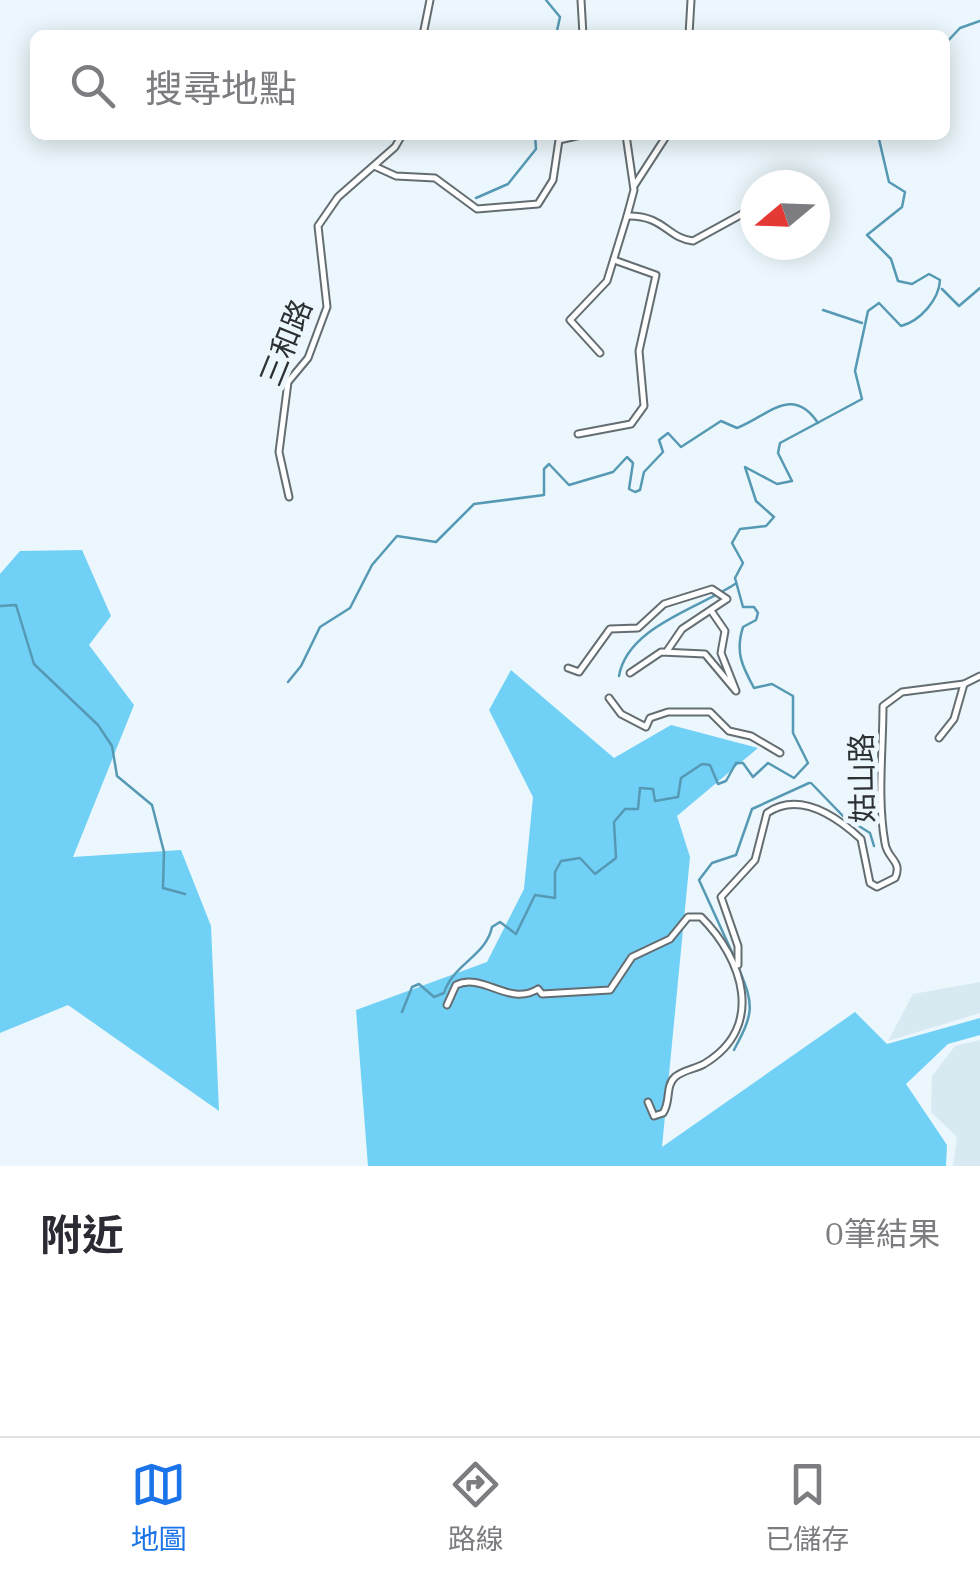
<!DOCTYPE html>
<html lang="zh-TW">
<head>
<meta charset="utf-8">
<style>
	body { margin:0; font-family:"IBM Plex Serif","Noto Sans TC",serif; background:#f2f2f3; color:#2b2b33 }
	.compass { position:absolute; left:740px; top:170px; width:90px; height:90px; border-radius:50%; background:#fff; box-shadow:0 5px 25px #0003; rotate:251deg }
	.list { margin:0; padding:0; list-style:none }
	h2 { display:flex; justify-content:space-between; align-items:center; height:130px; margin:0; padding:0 40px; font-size:42px }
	h2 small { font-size:32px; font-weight:400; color:#7c7c81 }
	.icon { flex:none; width:55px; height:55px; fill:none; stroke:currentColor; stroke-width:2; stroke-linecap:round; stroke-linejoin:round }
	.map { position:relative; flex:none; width:980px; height:1166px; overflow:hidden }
	.search { position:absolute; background:#fff; box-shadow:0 5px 25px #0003; left:30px; right:30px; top:30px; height:110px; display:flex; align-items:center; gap:25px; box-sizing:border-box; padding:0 35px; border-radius:15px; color:#7c7c81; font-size:38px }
	.sheet { height:270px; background:#fff }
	nav { display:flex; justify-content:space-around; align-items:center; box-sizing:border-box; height:140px; border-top:2px solid #e1e1e2; background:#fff; font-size:28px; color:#7c7c81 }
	nav a { display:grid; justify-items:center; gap:5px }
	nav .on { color:#1a73e8 }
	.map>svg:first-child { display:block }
	.built { fill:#d7eaf2 }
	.forest { fill:#71d0f6 }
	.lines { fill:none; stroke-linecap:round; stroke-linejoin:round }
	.stream { stroke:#5699b4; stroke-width:2.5 }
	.minor-casing { stroke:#646e72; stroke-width:9 }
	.minor { stroke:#fff; stroke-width:5 }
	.labels { text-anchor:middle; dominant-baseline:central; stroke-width:10; stroke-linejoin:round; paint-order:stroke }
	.street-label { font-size:30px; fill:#2d3133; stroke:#ebf7fc }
</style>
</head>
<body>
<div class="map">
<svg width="980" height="1166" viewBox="0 0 980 1166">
	<rect width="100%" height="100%" fill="#ebf7fc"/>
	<!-- built -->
	<g class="built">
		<path d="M980 982V1013L888 1041 913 994Z"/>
		<path d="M980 1040V1166H953L957 1137 931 1112 932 1076 955 1046Z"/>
	</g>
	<!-- forest -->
	<g class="forest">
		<path d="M82 550 111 616 89 645 134 705 73 857 181 850 211 926 219 1111 68 1005 0 1033V574L20 551Z"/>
		<path d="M511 670 614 758 671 725 758 748 677 816 690 857 662 1147 855 1012 887 1044 980 1018V1035L948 1044 906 1084 947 1145 946 1166H368L356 1010 487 962 524 889 533 797 489 710Z"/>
	</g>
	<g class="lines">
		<!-- stream -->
		<g class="stream">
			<path d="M546 0 560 17 556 35"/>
			<path d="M945 44 960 28 980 21"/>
			<path d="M945 52V79"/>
			<path d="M476 198 508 184 536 149 535 135"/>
			<path d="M942 289 959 306 980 288"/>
			<path d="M823 310 862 323"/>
			<path d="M0 606 16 605 34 664 98 725 112 746 117 776 152 805 164 852 163 888 185 894"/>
			<path d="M619 676C627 627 699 608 735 584"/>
			<path d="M288 682 301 666 320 627 350 608 372 565 397 536 436 542 474 504 544 495V469L549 464 569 485 613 472 627 457 633 463 629 489 635 492 640 490 644 472 663 452 659 440 668 433 681 447 721 421 737 428C768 416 792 384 818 423"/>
			<path d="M811 783 843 816 870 833 874 846"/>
			<path d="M736 961 699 880 712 863 736 855 752 809 809 783"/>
			<path d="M402 1012 412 987 419 984 434 997 444 993C453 964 486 956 492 927L500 922 516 934 535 895 555 898V872L561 861 580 858 595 874 616 858 614 822 625 809H638L640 788 653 789 655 801 678 797 681 778 702 764 710 765 718 784 726 781 736 763H743L753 777 768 763 794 778 808 763 793 733V696L772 684 754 688C742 666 735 652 743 627L756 620 758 613 754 607H743L735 578 743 563 732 543 740 529 766 526 774 517 756 501 745 467 777 484 792 481 778 453 780 443 862 399 855 371 868 311 879 303 901 326C920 321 939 300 940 280L929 274 912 284 898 281 891 259 867 235 902 207 905 192 889 182 878 135"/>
			<path d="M734 1050C753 1014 755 1007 739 969"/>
		</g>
		<!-- minor casing -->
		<g class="minor-casing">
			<g id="minor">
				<path d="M581 0 583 35"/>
				<path d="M423 35 430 0"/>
				<path d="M689 35 691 0"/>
				<path d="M374 166 396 176 435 178 477 209 538 204 553 180 559 140 581 135"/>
				<path d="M634 186 667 135"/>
				<path d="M627 216C664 215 667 238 693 241L755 207"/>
				<path d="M600 353 570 320 607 281 627 216 634 190 626 135"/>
				<path d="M578 434 631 424 644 406 639 351 656 275 614 260"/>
				<path d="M289 497 279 452 288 382 308 358 327 307 318 226 338 197 395 147 402 135"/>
				<path d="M568 668 579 672 610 629 638 628 664 604 712 589 727 599 682 629 667 651"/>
				<path d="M630 673 661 652 705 654 736 691 721 653 725 631 712 612"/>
				<path d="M609 698 621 714 646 727 650 718 668 712H710L729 731 751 736 780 753"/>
				<path d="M939 738 954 719 964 684 980 676"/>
				<path d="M738 965V946L721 897 755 860 767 813C799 791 836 816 861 839L870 883 877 887 895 878C903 861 887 859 885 843 877 798 883 751 883 706L902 692 964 684"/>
				<path d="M447 1005 456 985C483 972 509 1007 538 989L542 994 610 990 632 957 670 939 688 917H701C743 959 766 1027 704 1064 695 1069 683 1070 675 1077 665 1086 671 1102 663 1113L654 1116 648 1102"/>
			</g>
		</g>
		<!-- minor -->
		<use href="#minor" class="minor"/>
	</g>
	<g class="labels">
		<!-- street labels -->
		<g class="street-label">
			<text transform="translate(285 342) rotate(-68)">三和路</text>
			<text transform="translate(861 778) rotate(-91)">姑山路</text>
		</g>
	</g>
</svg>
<svg class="compass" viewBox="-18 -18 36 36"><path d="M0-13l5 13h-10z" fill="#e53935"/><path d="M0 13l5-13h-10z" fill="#7c7c81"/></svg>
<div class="search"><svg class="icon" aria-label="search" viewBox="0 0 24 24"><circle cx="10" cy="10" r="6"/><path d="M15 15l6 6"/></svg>搜尋地點</div>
</div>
<section class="sheet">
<h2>附近<small>0筆結果</small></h2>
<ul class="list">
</ul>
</section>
<nav>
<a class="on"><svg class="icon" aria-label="map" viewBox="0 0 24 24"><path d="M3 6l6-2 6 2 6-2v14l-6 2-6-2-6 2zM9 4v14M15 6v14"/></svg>地圖</a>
<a><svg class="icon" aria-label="directions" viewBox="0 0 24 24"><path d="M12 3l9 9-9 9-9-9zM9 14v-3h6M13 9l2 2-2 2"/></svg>路線</a>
<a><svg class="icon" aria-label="saved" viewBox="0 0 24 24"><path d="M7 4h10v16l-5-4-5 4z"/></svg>已儲存</a>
</nav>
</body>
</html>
